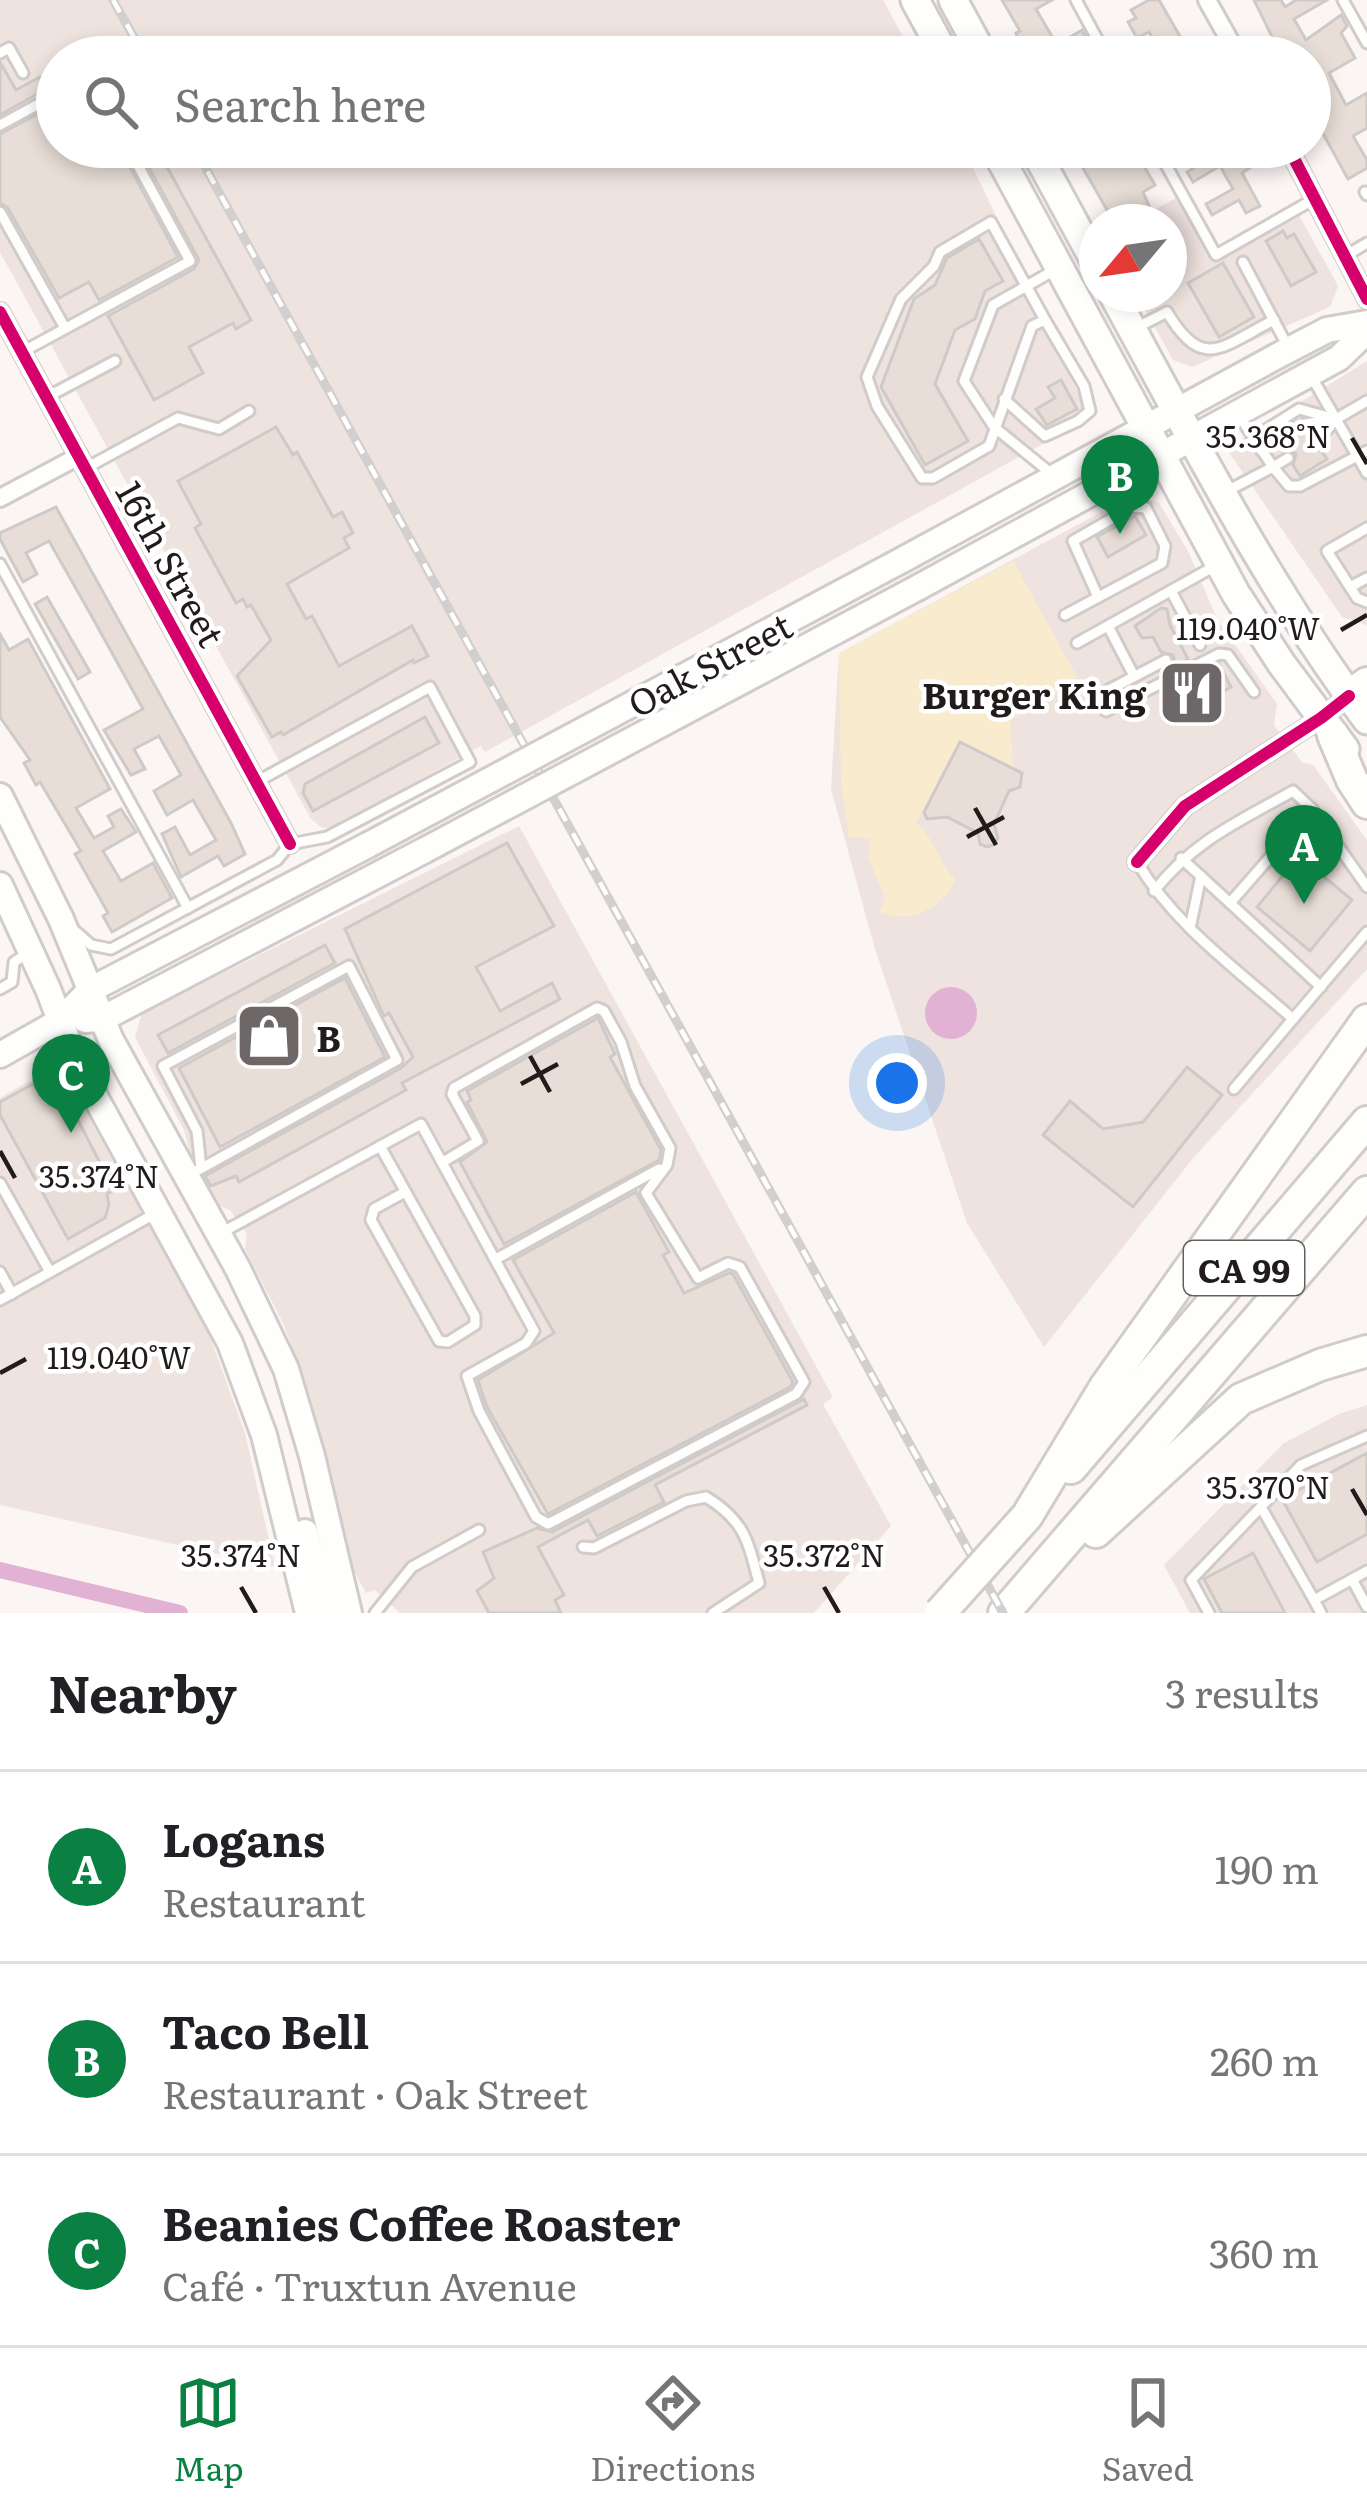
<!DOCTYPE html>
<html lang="en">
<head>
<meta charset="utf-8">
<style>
	body { margin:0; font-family:Literata,serif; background:#f2f2f2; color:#202124 }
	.compass { position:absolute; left:1079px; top:204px; width:108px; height:108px; border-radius:50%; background:#fff; box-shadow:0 6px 18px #0003; rotate:241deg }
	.you { position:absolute; left:897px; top:1083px; width:42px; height:42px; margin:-30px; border:9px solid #fff; border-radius:50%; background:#1a73e8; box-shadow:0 0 0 18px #1a73e833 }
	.badge { display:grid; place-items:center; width:78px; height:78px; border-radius:50%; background:#0b8043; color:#fff; font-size:39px; font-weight:700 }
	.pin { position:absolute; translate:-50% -99px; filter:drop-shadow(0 3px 6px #0008) }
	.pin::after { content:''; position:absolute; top:63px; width:42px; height:36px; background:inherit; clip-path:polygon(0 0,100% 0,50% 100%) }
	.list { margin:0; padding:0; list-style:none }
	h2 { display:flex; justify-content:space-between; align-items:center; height:156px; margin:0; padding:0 48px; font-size:51px }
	h2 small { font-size:39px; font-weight:400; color:#757577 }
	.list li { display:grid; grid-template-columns:78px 1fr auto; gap:36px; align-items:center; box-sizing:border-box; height:192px; padding:0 48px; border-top:3px solid #e0e0e0 }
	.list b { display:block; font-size:45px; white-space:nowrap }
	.list p { margin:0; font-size:39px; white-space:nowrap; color:#757577 }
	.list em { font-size:39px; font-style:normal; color:#757577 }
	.icon { flex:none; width:66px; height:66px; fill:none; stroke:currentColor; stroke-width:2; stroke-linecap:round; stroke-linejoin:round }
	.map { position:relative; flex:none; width:1367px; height:1613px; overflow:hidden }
	.search { position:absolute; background:#fff; box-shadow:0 6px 18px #0003; left:36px; right:36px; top:36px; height:132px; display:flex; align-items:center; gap:30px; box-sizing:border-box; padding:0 42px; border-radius:66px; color:#757577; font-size:45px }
	.sheet { height:732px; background:#fff }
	nav { display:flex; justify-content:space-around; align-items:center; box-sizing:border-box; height:168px; border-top:3px solid #e0e0e0; background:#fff; font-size:33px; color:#757577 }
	nav a { display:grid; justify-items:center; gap:6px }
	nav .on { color:#0b8043 }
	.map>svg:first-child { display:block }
	.built { fill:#efe3df }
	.green { fill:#f9ecce }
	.water { fill:#e2b2d5 }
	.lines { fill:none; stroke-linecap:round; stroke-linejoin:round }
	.canal { stroke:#e2b2d5; stroke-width:16 }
	.building { fill:#e8ded7; stroke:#cecac8; stroke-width:3 }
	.lane-casing { stroke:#d1cbca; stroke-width:15 }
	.street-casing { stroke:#d1cbca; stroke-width:22 }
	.secondary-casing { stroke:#d1cbca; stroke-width:30 }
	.primary-casing { stroke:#d1cbca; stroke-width:33 }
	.highway-casing { stroke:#d1cbca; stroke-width:36 }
	.lane { stroke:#fefefd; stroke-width:9 }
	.street { stroke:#fefefd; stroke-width:16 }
	.secondary { stroke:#fefefd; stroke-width:24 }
	.primary { stroke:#fefefd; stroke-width:27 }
	.highway { stroke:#fefefd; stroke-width:30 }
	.rail-casing { stroke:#d1d0cf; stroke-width:9 }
	.rail { stroke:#fff; stroke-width:4.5; stroke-dasharray:14; stroke-linecap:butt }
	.secondary-bridge-casing { stroke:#d1cbca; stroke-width:30; stroke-linecap:butt }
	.highway-bridge-casing { stroke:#d1cbca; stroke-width:36; stroke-linecap:butt }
	.secondary-bridge { stroke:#fefefd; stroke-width:24 }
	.highway-bridge { stroke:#fefefd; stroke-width:30 }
	.cycleway-casing { stroke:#fff; stroke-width:20 }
	.cycleway { stroke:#d6006c; stroke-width:12 }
	.ticks { fill:none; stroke:#211c1b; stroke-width:4.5 }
	.labels { text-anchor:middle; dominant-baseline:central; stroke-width:9; stroke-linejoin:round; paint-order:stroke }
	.shield { fill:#fff; stroke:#64605f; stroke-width:3 }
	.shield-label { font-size:33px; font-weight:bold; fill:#211c1b }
	.street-label { font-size:36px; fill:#211c1b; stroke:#fff }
	.poi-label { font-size:36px; font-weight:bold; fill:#211c1b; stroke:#fff; text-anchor:end }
	.ticks-label { font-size:30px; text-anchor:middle; fill:#211c1b; stroke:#fff; stroke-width:9; stroke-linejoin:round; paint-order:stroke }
</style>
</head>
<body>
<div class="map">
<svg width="1367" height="1613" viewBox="0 0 1367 1613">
	<rect width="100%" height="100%" fill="#fbf5f4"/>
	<!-- built -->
	<g class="built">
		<path d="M0 0H883L914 57H57V147H963L1030 287 1048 336 1088 411 1086 420 485 752 481 746 334 827 322 828 311 819 0 252Z"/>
		<path d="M1176 198 1212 262 1299 215 1338 286 1330 307 1192 367 1173 360 1139 299 1135 300 1131 294H1169V222H1133Z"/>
		<path d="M1367 361V625L1342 617 1226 448Z"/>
		<path d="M1135 494 1159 503 1189 553 1217 619 1277 704 1274 725 1302 762 1313 765 1367 840V969L1194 1157 1044 1347 967 1223 875 949 831 789 839 653Z"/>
		<path d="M519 826 833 1397 823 1404 891 1526 814 1613H400L375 1590 366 1593 352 1568 309 1393 283 1323 245 1249 247 1234 230 1210 219 1206 206 1184 190 1155 184 1130 135 1037 142 1013Z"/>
		<path d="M47 1078 72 1087 209 1334 245 1433 275 1567 0 1505V1098L27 1082Z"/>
		<path d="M1367 1405V1613H1190L1164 1565 1284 1443 1339 1414Z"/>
	</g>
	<!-- green -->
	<path class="green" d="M1013 561 1077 677 1037 708 1010 719 1013 768 959 743 916 823C935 838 939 864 955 879 943 909 911 924 880 912L885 899 868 856 871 838 849 837 841 781 839 653Z"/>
	<!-- water -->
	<circle class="water" cx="951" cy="1013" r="26"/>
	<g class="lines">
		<!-- canal -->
		<path class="canal" d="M0 1570 180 1613"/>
	</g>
	<!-- building -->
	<g class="building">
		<path d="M1002 0H1052L1036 9 1057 45 1082 30 1090 45 1082 49 1087 57H1024L1016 33 1020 31Z"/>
		<path d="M1149 0H1159L1192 57H1163L1149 32 1137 38 1128 22 1136 18 1131 10Z"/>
		<path d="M1254 0H1281L1285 7 1296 0H1327L1294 19 1306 40 1341 15 1347 26 1341 33 1355 58 1329 73 1346 105 1367 93V128L1353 136 1367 160V168L1348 179 1310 110V57H1282Z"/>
		<path d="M0 62 16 90 40 77 46 89 0 115Z"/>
		<path d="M55 105 57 147H119L178 257 99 300 89 282 59 298 8 208 0 203V134Z"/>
		<path d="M138 147H156L251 320 236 329 233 323 189 347 203 373 154 400 108 316 194 269 199 260Z"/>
		<path d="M1075 147H1147L1138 156 1155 185 1143 192 1156 222H1114L1075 154Z"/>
		<path d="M1209 147H1239L1251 167 1242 173 1260 206 1246 213 1239 200 1212 215 1206 204 1233 189 1220 166 1193 182 1187 172 1214 156Z"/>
		<path d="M1283 231 1287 238 1294 234 1316 272 1291 286 1266 241Z"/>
		<path d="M979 239 1003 281 985 291 975 319 955 330 935 384 968 441 925 465 881 387 914 299 935 285 947 258Z"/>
		<path d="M1223 263 1254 317 1219 337 1188 283Z"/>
		<path d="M1061 380 1077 409 1047 425 1036 409 1055 398 1048 387Z"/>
		<path d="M1297 421 1299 430 1311 435 1307 443 1309 449 1321 450 1327 459 1300 476 1293 465 1296 454 1284 450 1285 438 1279 432Z"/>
		<path d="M276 427 293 455 297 452 333 517 342 512 353 533 344 538 349 548 287 584 306 619 312 616 339 666 412 626 428 656 414 663 413 660 283 735 281 732 272 737 237 676 271 640 251 605 247 607 243 599 236 603 195 528 201 524 178 481Z"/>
		<path d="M56 507 231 823 245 854 224 866 218 856 181 877 162 834 175 827 190 855 216 840 193 800 167 815 154 791 181 775 159 736 134 749 145 769 131 775 104 730 143 709 91 615 49 541 26 553 37 574 23 582 0 539V533Z"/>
		<path d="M1135 516 1146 535 1108 557 1097 537Z"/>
		<path d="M47 597 90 672 78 679 35 604Z"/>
		<path d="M1161 608 1167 609 1170 625 1188 659 1170 669 1175 662 1173 655 1161 652 1153 637 1142 638 1135 626Z"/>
		<path d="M0 634 9 650 28 639 110 789 76 808 94 838 114 827 108 816 121 809 136 832 103 851 121 881 153 863 172 898 112 932 103 916 108 913 75 854 81 851 40 782 36 785 24 763 30 760 0 717Z"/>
		<path d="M1219 664 1231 687 1171 720 1161 702 1169 698 1165 691Z"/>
		<path d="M425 717 439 743 313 811 303 793 305 784Z"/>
		<path d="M960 742 1022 773 1020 787 1009 791 994 824 998 838 994 845 987 847 980 844 978 833 947 817 927 819 924 812Z"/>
		<path d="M507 843 554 926 476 967 500 1011 552 983 560 999 402 1083 406 1090 239 1182 236 1176 211 1186 205 1176 401 1068 413 1057 389 1013 384 1016 345 929Z"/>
		<path d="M1299 856 1352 900 1310 951 1257 907Z"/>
		<path d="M325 945 335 963 168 1053 158 1035Z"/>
		<path d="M345 978 385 1057 220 1147 179 1068Z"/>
		<path d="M598 1018 615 1054 610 1057 661 1150 659 1160 504 1244 460 1162 487 1142 467 1102 471 1100 467 1091Z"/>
		<path d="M1187 1067 1222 1095 1133 1207 1043 1135 1070 1101 1103 1129 1143 1122Z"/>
		<path d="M33 1084 37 1089H46L54 1096 63 1091 114 1190 107 1194 109 1205 105 1218 68 1239 0 1115V1102Z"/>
		<path d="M636 1192 669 1252 663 1255 684 1293 729 1273 733 1274 793 1382 790 1387 548 1514 487 1407 478 1380 554 1333 513 1260Z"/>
		<path d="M804 1399 807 1405 655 1485 664 1502 597 1536 588 1520 538 1547 564 1595 555 1600 561 1613H489L477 1591 494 1578 483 1552 537 1528 552 1532Z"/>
		<path d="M1367 1453V1534L1317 1562 1282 1499Z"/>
		<path d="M1253 1553 1285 1613H1222L1204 1579Z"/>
	</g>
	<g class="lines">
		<!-- lane casing -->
		<g class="lane-casing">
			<g id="lane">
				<path d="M1076 0 1107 57"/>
				<path d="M1343 0 1367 43"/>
				<path d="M0 53 9 48 23 73"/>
				<path d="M0 125 57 94"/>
				<path d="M1156 147 1216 255 1316 198"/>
				<path d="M1365 192 1367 195"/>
				<path d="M0 212 65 328"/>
				<path d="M991 222 1045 320 1032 326 989 446 933 478H922L877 406 867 377 901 299 934 266 940 252Z"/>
				<path d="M1345 256 1367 243"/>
				<path d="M1243 262 1289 349"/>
				<path d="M1134 329 1167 312C1203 372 1221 347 1274 320"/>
				<path d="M22 352 190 261 128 147"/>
				<path d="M1310 374 1367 473"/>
				<path d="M47 397 115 361"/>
				<path d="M1004 399 1045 436 1078 421 1090 411 1084 386 1045 320"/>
				<path d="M1305 424 1336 419 1367 401"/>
				<path d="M1253 438 1299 409 1336 419"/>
				<path d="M1316 443 1336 419"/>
				<path d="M1261 450 1277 441"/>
				<path d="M1288 458 1273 467 1289 486H1300L1367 451"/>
				<path d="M86 468 178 418 219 429 249 411"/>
				<path d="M1053 475 994 427 964 381 993 305 1053 271"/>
				<path d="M1227 491 1273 467 1238 414"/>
				<path d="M1367 528 1327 551 1357 598 1367 602"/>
				<path d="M0 564 188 908"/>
				<path d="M1350 587 1367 578"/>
				<path d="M1171 591 1200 645"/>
				<path d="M1065 615 1162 563 1165 546 1146 508 1132 507 1073 541 1098 597"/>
				<path d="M1108 626 1134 676"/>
				<path d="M1077 643 1215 566"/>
				<path d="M1101 694 1166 660"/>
				<path d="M1106 711 1219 654 1228 655 1254 692"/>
				<path d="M1181 858 1230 903 1312 809"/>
				<path d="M1137 862C1175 926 1238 970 1293 1019L1367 932"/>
				<path d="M1154 891C1195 840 1238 822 1293 791L1312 809 1367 887"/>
				<path d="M1230 903 1321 987"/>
				<path d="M1190 928 1201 876"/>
				<path d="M75 931 91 945 111 949 277 860 290 844 327 837 470 762 430 687 258 781"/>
				<path d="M0 989 12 982 14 962 31 951"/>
				<path d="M1234 1089 1293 1019"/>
				<path d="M380 1146 475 1316V1325L448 1342 439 1341 371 1220 374 1209 405 1192"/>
				<path d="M191 1174 397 1060 349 966 163 1066 197 1131 201 1168"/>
				<path d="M0 1183 50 1272"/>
				<path d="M219 1234 421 1124 534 1331 526 1343 467 1376 479 1411 536 1517 548 1524 796 1394 804 1382 740 1267 728 1263 698 1278 646 1193 667 1165 670 1148 635 1086 621 1042 604 1011 597 1008 454 1088 452 1094 478 1141 443 1162"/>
				<path d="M496 1259 659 1169"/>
				<path d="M0 1272 12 1294"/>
				<path d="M0 1300 158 1212"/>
				<path d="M1261 1507 1314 1600"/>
				<path d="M583 1547 594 1548 686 1501 706 1497C745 1521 748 1541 759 1583L713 1613"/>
				<path d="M1352 1579 1367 1607"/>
				<path d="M375 1613 412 1567 479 1530"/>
				<path d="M1209 1613 1191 1580 1301 1465 1367 1436"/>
				<path d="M1321 1613 1314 1600 1367 1571"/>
			</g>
		</g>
		<!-- street casing -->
		<g class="street-casing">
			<g id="street">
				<path d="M1207 0 1239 57"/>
				<path d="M1288 147 1367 299"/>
				<path d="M0 312 290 844"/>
				<path d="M0 498 79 456"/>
				<path d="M1137 862 1185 806 1321 718 1349 696"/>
			</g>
		</g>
		<!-- secondary casing -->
		<g class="secondary-casing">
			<g id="secondary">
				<path d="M904 559 1279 355 1327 330 1367 323"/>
				<path d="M919 587 1339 358 1367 331"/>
				<path d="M0 796 61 919 111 1040 238 1269 286 1369 312 1456 349 1613"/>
				<path d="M0 885 48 989 76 1062 230 1343 264 1435 308 1613"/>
				<path d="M85 1020 102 1019 425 850"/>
				<path d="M0 1055 60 1021 90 990 368 845"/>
				<path d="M305 1532 323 1598 333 1613"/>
			</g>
		</g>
		<!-- primary casing -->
		<g class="primary-casing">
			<g id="primary">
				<path d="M915 0 946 57"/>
				<path d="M953 0 984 57"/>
				<path d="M994 147 1236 594 1281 663 1345 749"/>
				<path d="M1033 147 1097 265"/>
				<path d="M1113 294C1192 439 1268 587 1367 720"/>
			</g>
		</g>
		<!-- highway casing -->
		<g class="highway-casing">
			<g id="highway">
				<path d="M1349 696 1367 683"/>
				<path d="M1333 735 1352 780 1367 803"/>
				<path d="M1071 1468 1367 1122"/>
				<path d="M1027 1516 1105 1387 1367 1020"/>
				<path d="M1096 1532 1241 1399 1320 1365 1367 1351"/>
				<path d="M1004 1613 1367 1192"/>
			</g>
		</g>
		<!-- lane -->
		<use href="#lane" class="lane"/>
		<!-- street -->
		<use href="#street" class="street"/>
		<!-- secondary -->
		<use href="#secondary" class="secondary"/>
		<!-- primary -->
		<use href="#primary" class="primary"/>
		<!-- highway -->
		<use href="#highway" class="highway"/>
		<!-- rail casing -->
		<g class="rail-casing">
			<g id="rail">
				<path d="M113 0 145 57"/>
				<path d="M194 147 1003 1613"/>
			</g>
		</g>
		<!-- rail -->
		<use href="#rail" class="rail"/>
		<!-- secondary-bridge casing -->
		<g class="secondary-bridge-casing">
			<g id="secondary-bridge">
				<path d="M368 845 904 559"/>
				<path d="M425 850 919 587"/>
			</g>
		</g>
		<!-- highway-bridge casing -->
		<g class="highway-bridge-casing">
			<path id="highway-bridge" d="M940 1613 1027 1516"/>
		</g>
		<!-- secondary-bridge -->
		<use href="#secondary-bridge" class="secondary-bridge"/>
		<!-- highway-bridge -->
		<use href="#highway-bridge" class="highway-bridge"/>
		<!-- cycleway casing -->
		<g class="cycleway-casing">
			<g id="cycleway">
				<path d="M1288 147 1367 299"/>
				<path d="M0 312 290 844"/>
				<path d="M1137 862 1185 806 1321 718 1349 696"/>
			</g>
		</g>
		<!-- cycleway -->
		<use href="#cycleway" class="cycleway"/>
	</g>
	<!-- ticks -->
	<path class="ticks" d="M1352 438 1367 464M1341 630 1367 615M975 808 996 845M967 837 1004 817M530 1056 550 1092M521 1084 558 1064M0 1151 15 1178M0 1373 26 1359M1352 1489 1367 1515M241 1587 256 1613M824 1587 839 1613"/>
	<!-- icons -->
	<defs>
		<g id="restaurant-square" transform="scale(3.45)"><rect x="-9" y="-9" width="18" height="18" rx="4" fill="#6d6867" stroke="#fff"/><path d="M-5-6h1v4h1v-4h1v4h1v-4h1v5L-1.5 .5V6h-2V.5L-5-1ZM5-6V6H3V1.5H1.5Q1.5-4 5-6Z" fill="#fff"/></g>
		<g id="shop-square" transform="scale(3.45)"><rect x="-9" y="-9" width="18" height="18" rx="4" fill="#6d6867" stroke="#fff"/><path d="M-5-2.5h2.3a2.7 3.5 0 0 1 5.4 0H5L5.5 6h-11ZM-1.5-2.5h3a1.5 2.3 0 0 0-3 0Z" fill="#fff"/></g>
	</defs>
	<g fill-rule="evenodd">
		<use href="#restaurant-square" x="1192" y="693"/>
		<use href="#shop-square" x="269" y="1036"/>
	</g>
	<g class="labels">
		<!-- shield labels -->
		<rect class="shield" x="1184" y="1241" width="120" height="54" rx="9"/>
		<g class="shield-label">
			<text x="1244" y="1268">CA 99</text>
		</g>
		<!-- street labels -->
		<g class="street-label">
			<text transform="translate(172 563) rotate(61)">16th Street</text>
			<text transform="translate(709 663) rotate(-28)">Oak Street</text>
		</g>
		<!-- poi labels -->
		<g class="poi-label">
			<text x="1146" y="693">Burger King</text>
			<text x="316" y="1036" text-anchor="start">B</text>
		</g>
	</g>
	<g class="ticks-label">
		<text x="1268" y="448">35.368°N</text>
		<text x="1248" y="640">119.040°W</text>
		<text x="99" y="1188">35.374°N</text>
		<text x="119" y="1369">119.040°W</text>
		<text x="1268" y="1499">35.370°N</text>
		<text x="241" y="1567">35.374°N</text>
		<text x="824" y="1567">35.372°N</text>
	</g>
</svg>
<svg class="compass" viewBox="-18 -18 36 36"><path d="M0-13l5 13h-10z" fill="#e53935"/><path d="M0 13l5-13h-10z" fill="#757577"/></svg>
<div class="you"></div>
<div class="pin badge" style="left:1304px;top:904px">A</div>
<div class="pin badge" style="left:1120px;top:534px">B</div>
<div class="pin badge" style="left:71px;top:1133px">C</div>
<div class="search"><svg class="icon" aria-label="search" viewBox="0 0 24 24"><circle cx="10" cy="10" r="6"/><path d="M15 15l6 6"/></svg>Search here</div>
</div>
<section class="sheet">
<h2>Nearby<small>3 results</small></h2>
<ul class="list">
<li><span class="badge">A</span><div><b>Logans</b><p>Restaurant</p></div><em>190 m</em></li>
<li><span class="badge">B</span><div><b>Taco Bell</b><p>Restaurant · Oak Street</p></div><em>260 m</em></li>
<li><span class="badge">C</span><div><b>Beanies Coffee Roaster</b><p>Café · Truxtun Avenue</p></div><em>360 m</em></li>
</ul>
</section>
<nav>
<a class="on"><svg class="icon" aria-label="map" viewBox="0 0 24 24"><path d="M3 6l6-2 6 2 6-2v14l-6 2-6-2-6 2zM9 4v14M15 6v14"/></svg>Map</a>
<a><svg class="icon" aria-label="directions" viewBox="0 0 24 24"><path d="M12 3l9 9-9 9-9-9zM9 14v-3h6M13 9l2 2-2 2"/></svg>Directions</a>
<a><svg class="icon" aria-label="saved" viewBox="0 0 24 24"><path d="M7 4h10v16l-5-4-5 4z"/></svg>Saved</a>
</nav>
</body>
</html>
